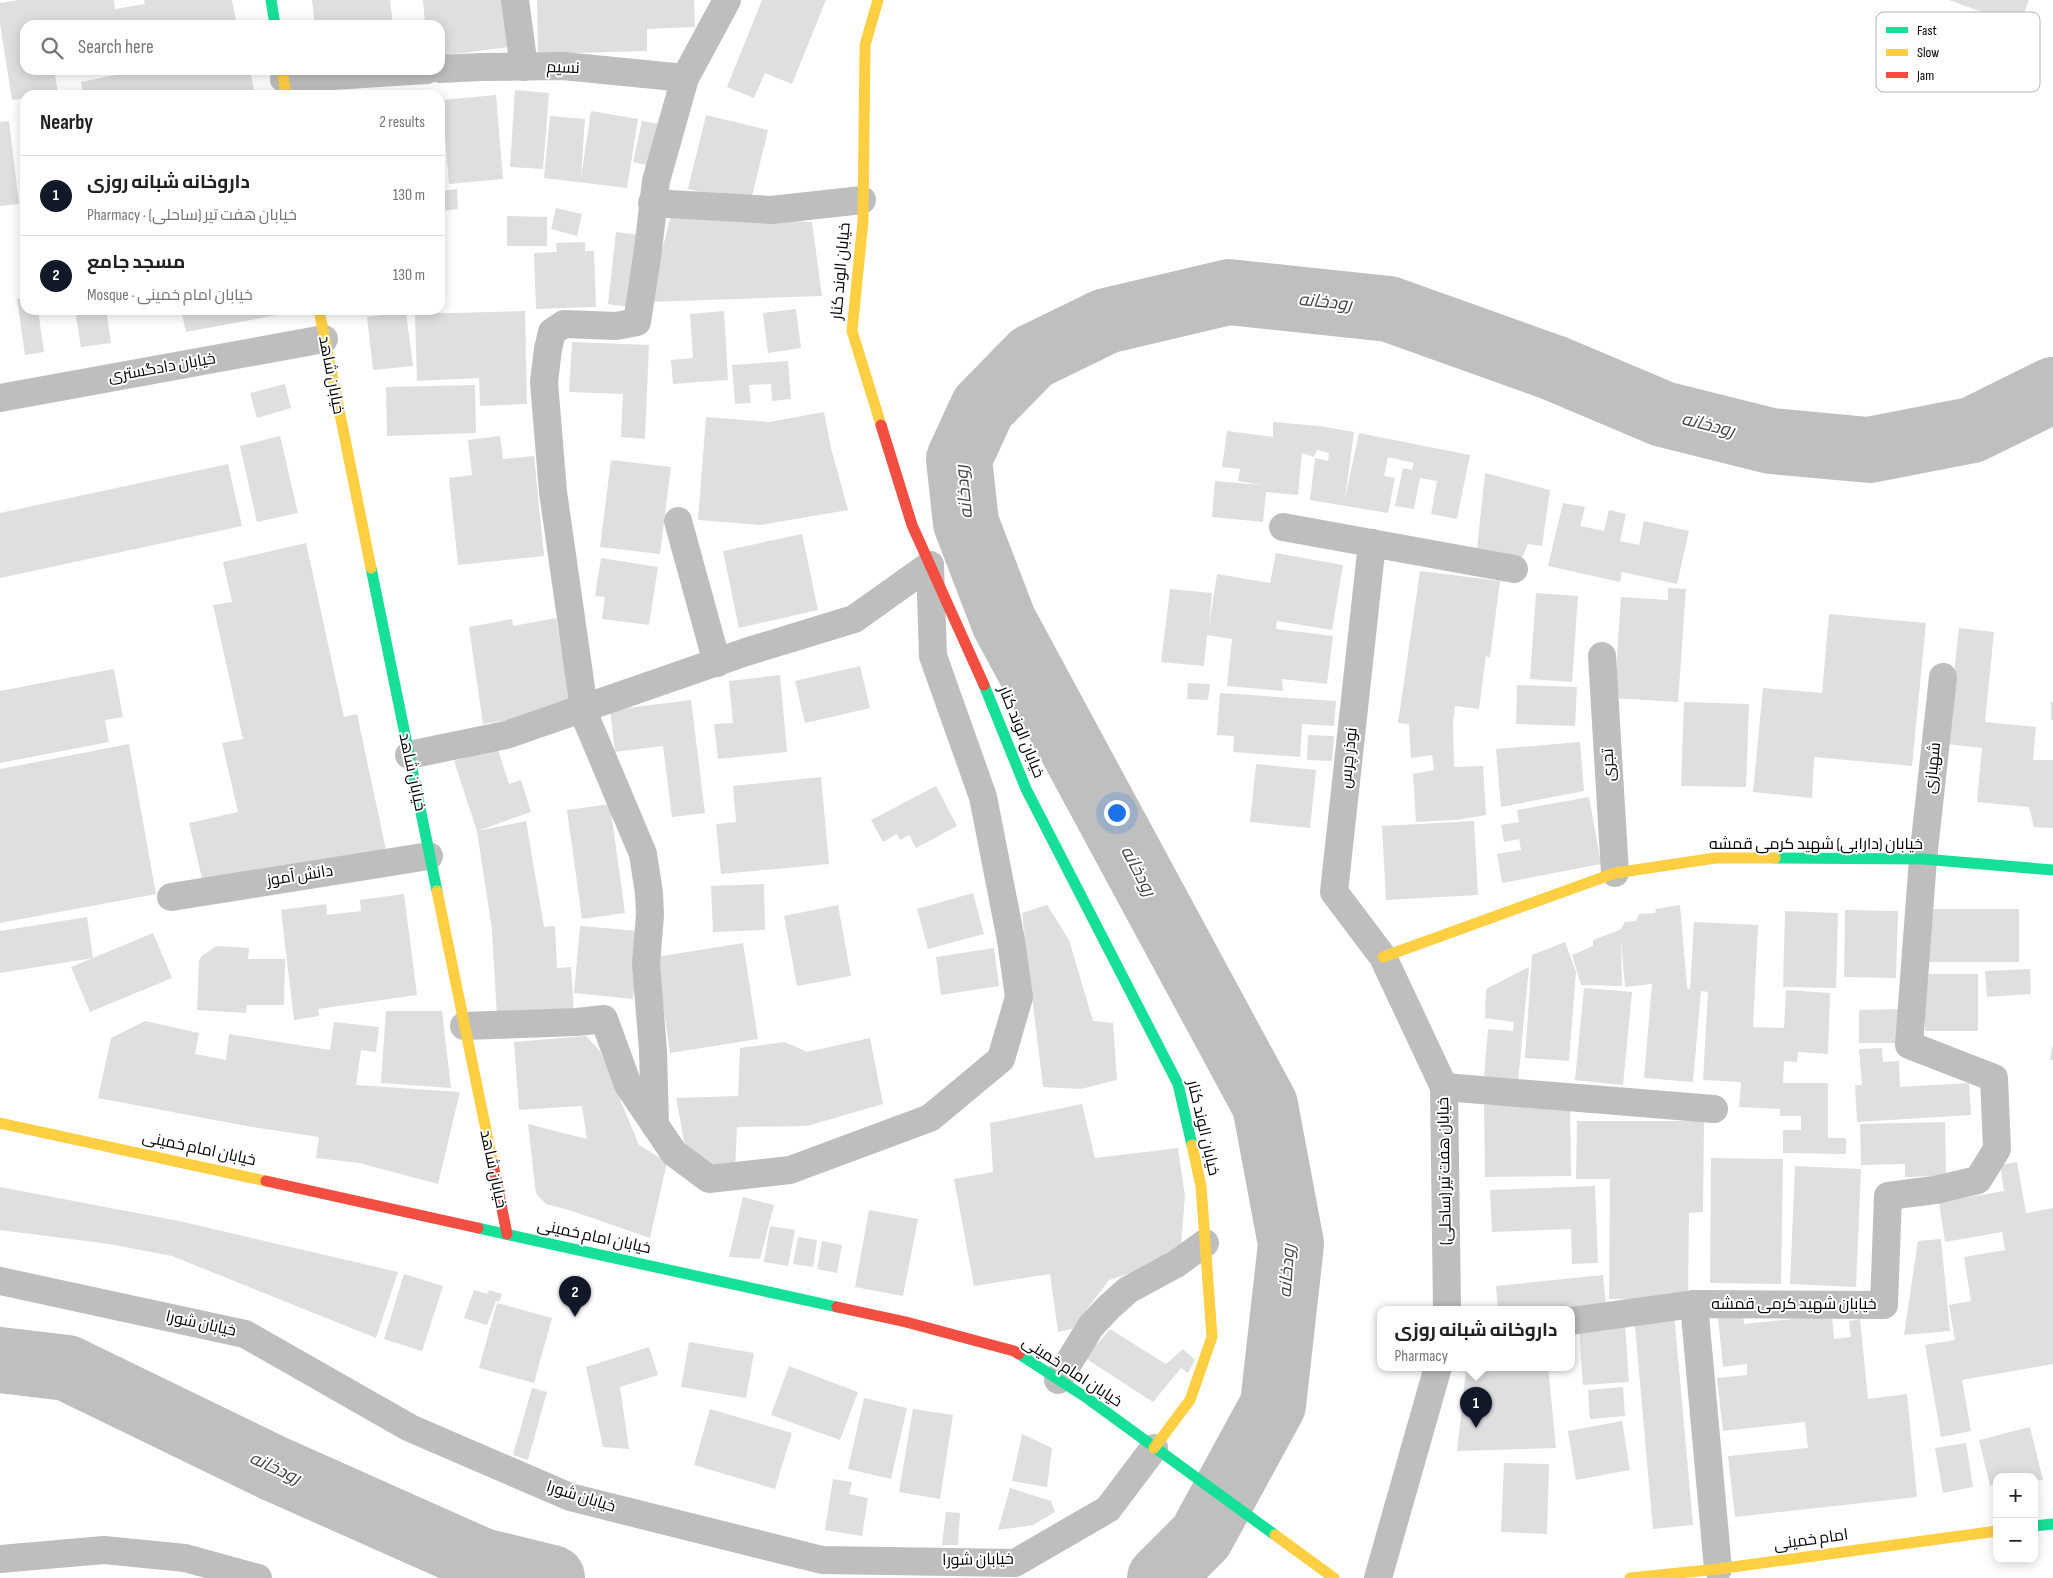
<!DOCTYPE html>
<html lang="en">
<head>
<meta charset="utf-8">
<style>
	body { margin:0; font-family:"Sofia Sans Condensed",Cairo,sans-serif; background:#f6f6f6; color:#202124 }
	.controls { position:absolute; right:15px; bottom:15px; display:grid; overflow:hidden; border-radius:10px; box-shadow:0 2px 12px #0003 }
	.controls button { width:45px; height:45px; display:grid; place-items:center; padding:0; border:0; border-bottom:1px solid #e0e0e0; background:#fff; color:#202124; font:25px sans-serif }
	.you { position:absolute; left:1116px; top:812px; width:18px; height:18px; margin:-12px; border:4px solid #fff; border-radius:50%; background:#1a73e8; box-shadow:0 0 0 8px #1a73e833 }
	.badge { display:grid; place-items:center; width:32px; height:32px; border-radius:50%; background:#111827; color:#fff; font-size:16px; font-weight:700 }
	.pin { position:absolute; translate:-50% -41px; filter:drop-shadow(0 1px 2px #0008) }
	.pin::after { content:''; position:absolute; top:26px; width:18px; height:15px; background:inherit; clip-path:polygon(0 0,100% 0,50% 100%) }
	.popup { position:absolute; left:1377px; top:1306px; width:198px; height:65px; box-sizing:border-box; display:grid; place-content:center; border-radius:10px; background:#fff; filter:drop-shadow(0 1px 4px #0005); font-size:16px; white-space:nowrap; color:#757577 }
	.popup b { font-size:19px; color:#202124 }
	.popup::after { content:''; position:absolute; left:50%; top:100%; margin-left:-10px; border:10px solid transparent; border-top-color:#fff }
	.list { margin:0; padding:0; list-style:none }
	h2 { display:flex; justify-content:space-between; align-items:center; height:65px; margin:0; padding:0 20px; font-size:21px }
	h2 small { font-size:16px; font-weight:400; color:#757577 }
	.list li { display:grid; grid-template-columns:32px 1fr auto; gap:15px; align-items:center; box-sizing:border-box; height:80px; padding:0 20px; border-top:1px solid #e0e0e0 }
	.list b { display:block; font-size:19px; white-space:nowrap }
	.list p { margin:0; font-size:16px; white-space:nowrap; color:#757577 }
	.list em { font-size:16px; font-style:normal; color:#757577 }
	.icon { flex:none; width:28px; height:28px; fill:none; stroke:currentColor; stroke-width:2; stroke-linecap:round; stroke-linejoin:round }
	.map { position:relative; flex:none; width:2053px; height:1578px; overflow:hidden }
	.search { position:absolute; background:#fff; box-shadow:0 2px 12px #0003; left:20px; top:20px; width:425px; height:55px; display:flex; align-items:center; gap:12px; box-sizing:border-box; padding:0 18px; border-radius:15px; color:#757577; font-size:19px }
	.panel { position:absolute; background:#fff; box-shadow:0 2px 12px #0003; left:20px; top:90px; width:425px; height:225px; border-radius:15px }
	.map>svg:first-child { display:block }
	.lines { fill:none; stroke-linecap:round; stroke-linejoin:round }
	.river { stroke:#bfbfbf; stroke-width:66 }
	.building { fill:#dfdfdf }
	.street { stroke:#bebebe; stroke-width:28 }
	.fast { stroke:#16e098; stroke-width:11 }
	.slow { stroke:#ffcf43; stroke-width:11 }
	.jam { stroke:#f24e42; stroke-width:11 }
	.labels { text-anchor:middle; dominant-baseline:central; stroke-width:4; stroke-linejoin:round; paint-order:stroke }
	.street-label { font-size:16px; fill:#000; stroke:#fff }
	.water-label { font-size:18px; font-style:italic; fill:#444; stroke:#fff }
	.key { fill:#fff; stroke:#b2b2b2; stroke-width:1 }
	.key-label { font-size:14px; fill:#000 }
</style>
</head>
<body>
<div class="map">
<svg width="2053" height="1578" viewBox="0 0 2053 1578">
	<rect width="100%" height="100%" fill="#fff"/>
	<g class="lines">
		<!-- river -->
		<g class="river">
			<path d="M0 1360 67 1368 273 1468 482 1561 552 1578"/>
			<path d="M1160 1578 1201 1537 1273 1405 1291 1244 1265 1105 1004 622 966 523 959 459 983 407 1032 357 1106 321 1229 292 1389 309 1554 368 1663 414 1771 441 1869 450 1972 430 2053 390"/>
		</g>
	</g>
	<!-- building -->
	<g class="building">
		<path d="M19 0H114L115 9 145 4 144 0H232L237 25H25V70H54L58 92 25 95V98L12 100 0 24V3Z"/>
		<path d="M312 0H390L393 25H315Z"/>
		<path d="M423 0H504L509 47 440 56V25H425Z"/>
		<path d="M537 0H694L695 27 647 29V51L538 54Z"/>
		<path d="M762 0H826L792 84 765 73 754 98 727 87Z"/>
		<path d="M1949 0H2029L2011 47 1974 34 1982 12Z"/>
		<path d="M140 70H250L255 95H83L81 82Z"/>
		<path d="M515 90 549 93 543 169 510 167Z"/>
		<path d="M496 95 503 179 449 184 442 100Z"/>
		<path d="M591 111 638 119 627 188 544 178 550 116 585 119 581 177Z"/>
		<path d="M706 115 768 130 750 204 688 189Z"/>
		<path d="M9 121 19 204 0 206V122Z"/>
		<path d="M642 121 659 124 651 166 633 162Z"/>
		<path d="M457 189 458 209 440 211V191Z"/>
		<path d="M556 208 582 214 577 236 551 229Z"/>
		<path d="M671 215 812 222 822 296 649 302Z"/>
		<path d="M507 216 547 217V246H507Z"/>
		<path d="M616 232 639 235 630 307 608 304Z"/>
		<path d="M585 242V251H594L596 307 536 309 534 253 557 252 556 243Z"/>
		<path d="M25 298V310H38L44 352 25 355 17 299Z"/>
		<path d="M796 309 801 348 768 353 763 313Z"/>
		<path d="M75 310H106L111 343 81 347Z"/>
		<path d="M181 310H287L288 313 186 332Z"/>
		<path d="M525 311 527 404 480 406 479 378 417 381 415 314Z"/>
		<path d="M724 311 728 380 673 384 671 360 693 358 690 314Z"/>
		<path d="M406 312 413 366 373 370 367 317Z"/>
		<path d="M572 342 649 345 645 439 621 437 623 394 569 392Z"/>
		<path d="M788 361 791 399 772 401 771 384 749 385 751 403 735 404 732 365Z"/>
		<path d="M285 384 291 408 257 418 250 393Z"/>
		<path d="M475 385 476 433 387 436 386 387Z"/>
		<path d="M824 412 831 448 848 510 761 525 698 520 706 417 769 422Z"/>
		<path d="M1273 422 1319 426 1354 432 1345 499 1359 433 1470 455 1457 519 1431 514 1437 481 1420 478 1414 509 1395 506 1403 468 1412 470 1414 463 1388 457 1384 476 1395 478 1388 513 1310 500 1315 458 1328 461 1329 453 1317 450 1314 457 1302 453 1298 495 1266 492 1263 522 1212 517 1215 481 1261 485 1238 481 1240 469 1222 467 1227 431 1273 437Z"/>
		<path d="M280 436 298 513 257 522 240 446Z"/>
		<path d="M500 436 503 459 534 456 544 556 458 565 449 478 472 475 468 440Z"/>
		<path d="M611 460 671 467 660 554 600 547Z"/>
		<path d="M228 464 242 526 0 578V513Z"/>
		<path d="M1485 473 1550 490 1542 546 1528 544 1522 558 1477 549Z"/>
		<path d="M1563 503 1585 507 1580 526 1604 531 1609 510 1626 514 1620 541 1639 545 1644 521 1689 531 1677 584 1622 572 1620 582 1548 566Z"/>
		<path d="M802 534 818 610 739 628 723 551Z"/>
		<path d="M306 543 344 717 357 714 386 850 205 891 189 823 238 812 222 743 243 739 213 605 232 602 223 562Z"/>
		<path d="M1276 553 1343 565 1332 630 1277 621 1276 629 1333 636 1327 684 1282 679 1283 691 1227 686 1232 639 1207 635 1204 666 1161 662 1170 589 1212 593 1209 626 1217 574 1270 583Z"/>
		<path d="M601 558 658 567 649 625 602 619 605 597 595 596Z"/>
		<path d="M1420 571 1500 581 1490 658 1486 656 1479 709 1455 706 1453 722 1454 767 1483 766 1486 815 1456 820 1416 822 1413 774 1434 770 1432 755 1411 758 1409 724 1398 723Z"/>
		<path d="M1668 588 1686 589 1678 702 1614 698 1621 597 1668 600Z"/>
		<path d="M1536 593 1578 596 1572 682 1530 679Z"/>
		<path d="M1829 614 1926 623 1912 766 1814 757 1812 798 1753 792 1763 688 1822 693Z"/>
		<path d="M556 618 572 709 483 724 469 627 512 619 513 626Z"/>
		<path d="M1959 628 1994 632 1985 722 2036 727 2033 760H2053V828L2034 827 2029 807 1977 802 1982 748 1946 744Z"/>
		<path d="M860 666 870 708 805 723 795 681Z"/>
		<path d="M114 669 123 717 105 720 109 742 0 763V691Z"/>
		<path d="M780 675 787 752 718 759 714 724 733 723 729 681Z"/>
		<path d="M1188 683 1210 684 1208 700 1187 699Z"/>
		<path d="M1517 685 1577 687 1575 726 1516 724Z"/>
		<path d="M1220 693 1336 701 1334 726 1302 724 1300 757 1233 752 1234 736 1217 735Z"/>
		<path d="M691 700 705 813 672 817 663 746 615 752 610 710Z"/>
		<path d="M1684 702 1749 704 1746 787 1681 786Z"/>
		<rect x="2051" y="702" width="2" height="18"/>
		<path d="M1308 735 1334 736 1332 761 1307 760Z"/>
		<path d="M1580 742 1584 791 1501 807 1496 749Z"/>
		<path d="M129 744 156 894 0 923V769Z"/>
		<path d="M497 747 509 784 521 780 531 812 477 831 526 821 544 927 555 926 557 968 571 967 574 1013 497 1017 492 930 477 831 454 761Z"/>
		<path d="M1256 764 1316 770 1310 828 1250 822Z"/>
		<path d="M821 777 829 864 721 874 716 824 736 822 733 786Z"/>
		<path d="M936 786 957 826 916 848 909 835 900 840 897 834 883 842 871 820Z"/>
		<path d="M1589 797 1601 864 1502 883 1497 854 1521 850 1519 839 1504 842 1501 825 1519 822 1517 810Z"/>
		<path d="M610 804 625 913 582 919 567 810Z"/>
		<path d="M1474 821 1478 895 1386 900 1382 826Z"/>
		<path d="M764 884 765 930 713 932 711 886Z"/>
		<path d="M973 893 984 934 928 949 917 909Z"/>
		<path d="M404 894 417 995 318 1009 319 1016 294 1020 281 910 326 904 327 915 361 911 360 900Z"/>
		<path d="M838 905 851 976 797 986 784 916Z"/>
		<path d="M1047 905 1069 940 1093 1021 1113 1023 1117 1080 1081 1089 1043 1087 1022 913Z"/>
		<path d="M1680 905 1687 987 1690 990 1694 922 1758 925 1753 1027 1784 1028 1786 990 1830 993 1828 1054 1798 1052 1797 1062 1784 1061 1783 1083H1828V1138H1846V1154L1783 1153V1130H1801V1116H1780V1109L1739 1107 1741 1082 1703 1080 1708 992 1701 991 1693 1082 1644 1078 1652 984 1625 987 1621 939 1622 986 1581 985 1572 955 1593 946V940L1620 930 1625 922 1636 921 1639 914 1655 913 1656 909Z"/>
		<rect x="1922" y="909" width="97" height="53"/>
		<path d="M1845 910 1898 911 1896 978 1844 977Z"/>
		<path d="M1785 911 1838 913 1836 988 1783 987Z"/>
		<path d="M87 917 93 958 0 973V931Z"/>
		<path d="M580 926 640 931 633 999 574 993Z"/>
		<path d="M153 933 172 978 90 1012 71 967Z"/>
		<path d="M1565 942 1576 972 1569 1061 1525 1058 1532 955Z"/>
		<path d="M743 943 758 1039 670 1053 656 957Z"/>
		<path d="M216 946 249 948 248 959H285L284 1005H247L246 1013 197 1010 199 961 202 956Z"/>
		<path d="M994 948 999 986 941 995 936 957Z"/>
		<path d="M1529 967 1518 1082 1488 1080 1484 1076 1488 1029 1513 1031 1514 1022 1485 1018 1486 989Z"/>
		<path d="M2030 969 2031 994 1987 997 1985 971Z"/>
		<rect x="1925" y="974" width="53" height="57"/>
		<path d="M1584 988 1632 992 1623 1085 1575 1080Z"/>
		<path d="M1901 1009V1043H1859V1010Z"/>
		<path d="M386 1011H442L451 1088 381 1083Z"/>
		<path d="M145 1021 199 1033 195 1054 226 1060 229 1034 330 1050 334 1022 379 1027 376 1052 361 1050 356 1085 460 1092 438 1184 359 1163 316 1158 319 1137 252 1127 98 1098 111 1038Z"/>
		<path d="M586 1036 600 1051 639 1145 667 1162 650 1238 569 1210 546 1204 536 1194 528 1124 587 1139 582 1106 519 1110 514 1042Z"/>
		<path d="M870 1038 883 1104 807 1126 737 1127 735 1169 705 1166 685 1146 676 1098 738 1096 740 1048 785 1042 807 1052Z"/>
		<path d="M2052 1047H2053V1060H2050Z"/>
		<path d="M1882 1048 1883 1062 1899 1061 1900 1087 1969 1083 1971 1115 1857 1122 1855 1085H1862L1859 1049Z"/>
		<path d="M1570 1103 1571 1176 1485 1177 1484 1105Z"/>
		<path d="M1082 1104 1095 1158 1178 1148 1185 1196 1181 1246 1164 1262 1109 1280 1072 1329 1058 1332 1050 1274 974 1286 954 1179 993 1172 990 1123Z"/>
		<path d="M1577 1121H1704L1703 1212 1689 1213 1688 1300 1609 1299 1610 1179H1576Z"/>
		<path d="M1945 1122 1946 1176 1905 1177V1164L1861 1165 1860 1124Z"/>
		<path d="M1711 1158 1783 1159 1781 1284 1710 1283Z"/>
		<path d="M2017 1162 2026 1213 2053 1208V1364L1962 1380 1971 1431 1941 1437 1925 1345 1955 1340 1949 1305 1971 1301 1964 1257 2005 1250 2002 1232 1945 1242 1939 1202 2004 1191 2000 1165Z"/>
		<path d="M1795 1166 1861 1169 1856 1287 1790 1284Z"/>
		<path d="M1595 1186 1598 1263 1572 1264 1571 1229 1492 1232 1490 1190Z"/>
		<path d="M0 1187 179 1221 398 1272 376 1338 172 1256 109 1244 0 1230Z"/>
		<path d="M743 1197 774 1205 760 1259 729 1257Z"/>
		<path d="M869 1210 918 1219 903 1296 855 1287Z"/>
		<path d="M770 1226 795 1230 788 1266 764 1262Z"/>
		<path d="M798 1237 817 1240 813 1267 793 1264Z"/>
		<path d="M1941 1239 1950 1331 1904 1335 1918 1241Z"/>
		<path d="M822 1241 842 1245 837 1273 817 1269Z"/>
		<path d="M404 1274 443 1286 422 1351 384 1339Z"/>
		<path d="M1603 1275 1606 1307 1571 1309H1498L1496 1286Z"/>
		<path d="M474 1290 487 1294 489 1290 502 1294 499 1302 496 1301 487 1325 464 1318Z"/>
		<path d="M497 1303 552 1318 534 1383 479 1368Z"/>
		<path d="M1674 1313 1693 1525 1653 1529 1634 1316Z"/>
		<path d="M1743 1315 1744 1324 1832 1315 1834 1339 1851 1337 1849 1321 1860 1319 1868 1399 1907 1394 1917 1497 1735 1517 1728 1456 1808 1448 1805 1422 1723 1431 1717 1378 1747 1375V1364L1723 1367 1718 1318Z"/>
		<path d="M1625 1325 1629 1382 1583 1385 1579 1329Z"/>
		<path d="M1110 1329 1166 1364 1183 1349 1195 1360 1188 1373 1181 1368 1153 1402 1085 1358Z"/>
		<path d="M689 1342 754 1353 746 1398 681 1387Z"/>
		<path d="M649 1347 658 1375 620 1387 629 1449 603 1447 586 1367Z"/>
		<path d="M789 1366 858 1392 840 1440 771 1415Z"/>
		<path d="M1490 1367H1548L1556 1448 1457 1451 1466 1370Z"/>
		<path d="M1623 1387 1625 1416 1590 1419 1588 1390Z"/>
		<path d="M532 1388 547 1392 528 1460 513 1455Z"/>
		<path d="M864 1398 907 1408 891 1479 848 1469Z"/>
		<path d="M710 1409 792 1433 775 1489 694 1465Z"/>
		<path d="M913 1409 953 1415 940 1499 899 1492Z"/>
		<path d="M1622 1421 1630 1470 1576 1480 1568 1431Z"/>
		<path d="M2030 1427 2043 1480 2034 1481V1477H1997V1484L1990 1486 1979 1440Z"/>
		<path d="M1022 1434 1052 1448 1047 1487 1012 1481Z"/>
		<path d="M1966 1443 1973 1487 1943 1493 1935 1448Z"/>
		<path d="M1504 1463 1549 1464 1547 1534 1501 1532Z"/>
		<path d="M833 1479 852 1482 849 1494 868 1498 862 1536 825 1530Z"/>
		<path d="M1010 1488 1051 1501 1055 1512 1033 1525 998 1530Z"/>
		<path d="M946 1512 960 1513 958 1545H942Z"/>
	</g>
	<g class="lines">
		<!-- street -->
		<g class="street">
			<path d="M515 0 524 67"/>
			<path d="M440 69 481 67 563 66 685 78"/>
			<path d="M284 79 427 70"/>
			<path d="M652 203 771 210 862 200"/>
			<path d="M0 398 324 339"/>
			<path d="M678 521 717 663"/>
			<path d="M1283 527 1514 569"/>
			<path d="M1372 543 1334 892 1383 957 1444 1087 1447 1309"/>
			<path d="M1602 656 1615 873"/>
			<path d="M409 755 506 735 746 652 854 619 930 565"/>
			<path d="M171 897 429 856"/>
			<path d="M464 1026 577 1022 604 1019 628 1085 674 1153 709 1179 790 1170 930 1118 1001 1059 1019 997 1011 940 983 797 933 656 930 565"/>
			<path d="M1444 1087 1714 1109"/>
			<path d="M655 1125 653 1051 646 964 650 915 649 893 643 854 585 716 553 492 544 382 548 349 552 332 564 324 616 326 637 322 648 250 656 181 685 78 727 0"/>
			<path d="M0 1281 245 1334 410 1428 570 1497 822 1560 1015 1563 1108 1509 1154 1448"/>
			<path d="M1694 1304 1718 1569"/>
			<path d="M1571 1321 1694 1304 1884 1305 1888 1196 1935 1190 1978 1180 1997 1149 1994 1078 1909 1045 1923 859 1943 677"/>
			<path d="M1058 1380 1091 1326 1109 1307 1128 1290 1176 1264 1205 1243"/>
			<path d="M0 1559 104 1550 185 1558 258 1578"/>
			<path d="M1378 1578 1438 1367"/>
		</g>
		<!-- fast -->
		<g class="fast">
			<path d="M271 0 275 25"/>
			<path d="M371 568 437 891"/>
			<path d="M984 685 1026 789 1178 1084 1192 1145"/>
			<path d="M1775 858 1923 859 2053 870"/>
			<path d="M478 1228 837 1307"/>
			<path d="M1019 1354 1087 1398 1275 1535"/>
			<path d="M2034 1526 2053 1524"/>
		</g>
		<!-- slow -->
		<g class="slow">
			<path d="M878 0 865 45 863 221 852 331 881 425"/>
			<path d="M282 70 286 95"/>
			<path d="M319 310 371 568"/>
			<path d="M437 891 493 1164"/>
			<path d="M1383 957 1615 873 1715 858H1775"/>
			<path d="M0 1123 266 1181"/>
			<path d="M1154 1448 1190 1400 1212 1337 1201 1186 1192 1145"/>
			<path d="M1275 1535 1334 1578"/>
			<path d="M1630 1578 1718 1569 1997 1531"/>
		</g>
		<!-- jam -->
		<g class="jam">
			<path d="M881 425 912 525 984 685"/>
			<path d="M493 1164 507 1234"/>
			<path d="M266 1181 478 1228"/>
			<path d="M837 1307 906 1322 1014 1351 1019 1354"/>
		</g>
	</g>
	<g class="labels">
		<!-- street labels -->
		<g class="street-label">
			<text transform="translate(563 68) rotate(2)">نسیم</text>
			<text transform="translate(841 271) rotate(-85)">خیابان الوند کنار</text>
			<text transform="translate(162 368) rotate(-10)">خیابان دادگستری</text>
			<text transform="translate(331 375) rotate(79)">خیابان شاهد</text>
			<text transform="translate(1021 732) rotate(68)">خیابان الوند کنار</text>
			<text transform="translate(1349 758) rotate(-84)">نوذر چرس</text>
			<text transform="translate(1609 765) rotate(-93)">تجری</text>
			<text transform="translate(1933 768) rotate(-84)">شهبازی</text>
			<text transform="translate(412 772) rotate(78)">خیابان شاهد</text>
			<text x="1816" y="844">خیابان (دارابی) شهید کرمی قمشه</text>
			<text transform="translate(300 876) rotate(-9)">دانش آموز</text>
			<text transform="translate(1203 1128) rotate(77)">خیابان الوند کنار</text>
			<text transform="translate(199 1149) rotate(12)">خیابان امام خمینی</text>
			<text transform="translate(493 1169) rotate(78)">خیابان شاهد</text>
			<text transform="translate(1445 1171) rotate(-91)">خیابان هفت تیر (ساحلی)</text>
			<text transform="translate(594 1237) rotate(12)">خیابان امام خمینی</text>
			<text x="1794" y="1304">خیابان شهید کرمی قمشه</text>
			<text transform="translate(201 1324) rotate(12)">خیابان شورا</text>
			<text transform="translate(1072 1372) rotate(33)">خیابان امام خمینی</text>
			<text transform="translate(581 1497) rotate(17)">خیابان شورا</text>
			<text transform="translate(1811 1540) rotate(-8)">امام خمینی</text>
			<text transform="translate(978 1560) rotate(-1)">خیابان شورا</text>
		</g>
		<!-- water labels -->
		<g class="water-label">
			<text transform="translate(1325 302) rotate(6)">رودخانه</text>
			<text transform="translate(1708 425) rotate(14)">رودخانه</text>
			<text transform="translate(964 492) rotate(-96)">رودخانه</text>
			<text transform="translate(1138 871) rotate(62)">رودخانه</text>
			<text transform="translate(1287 1271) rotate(-86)">رودخانه</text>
			<text transform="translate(275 1468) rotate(25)">رودخانه</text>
		</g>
	</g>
	<!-- legend -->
	<rect x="1876" y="12" width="164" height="80" rx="8" class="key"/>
	<rect x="1886" y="27" width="22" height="6" fill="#16e098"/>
	<rect x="1886" y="49" width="22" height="7" fill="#ffcf43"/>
	<rect x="1886" y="72" width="22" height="6" fill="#f24e42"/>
	<g class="key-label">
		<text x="1917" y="35">Fast</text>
		<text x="1917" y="57">Slow</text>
		<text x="1917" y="80">Jam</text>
	</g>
</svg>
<div class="controls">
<button>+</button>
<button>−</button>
</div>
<div class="you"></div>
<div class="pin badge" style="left:1476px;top:1428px">1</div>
<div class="popup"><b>داروخانه شبانه روزی</b>Pharmacy</div>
<div class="pin badge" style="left:575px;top:1317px">2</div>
<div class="search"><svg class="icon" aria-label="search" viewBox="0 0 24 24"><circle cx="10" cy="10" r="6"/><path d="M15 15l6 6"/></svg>Search here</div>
<section class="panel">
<h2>Nearby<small>2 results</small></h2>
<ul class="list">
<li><span class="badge">1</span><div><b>داروخانه شبانه روزی</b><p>Pharmacy · خیابان هفت تیر (ساحلی)</p></div><em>130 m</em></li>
<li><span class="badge">2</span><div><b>مسجد جامع</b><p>Mosque · خیابان امام خمینی</p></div><em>130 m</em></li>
</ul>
</section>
</div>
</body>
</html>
